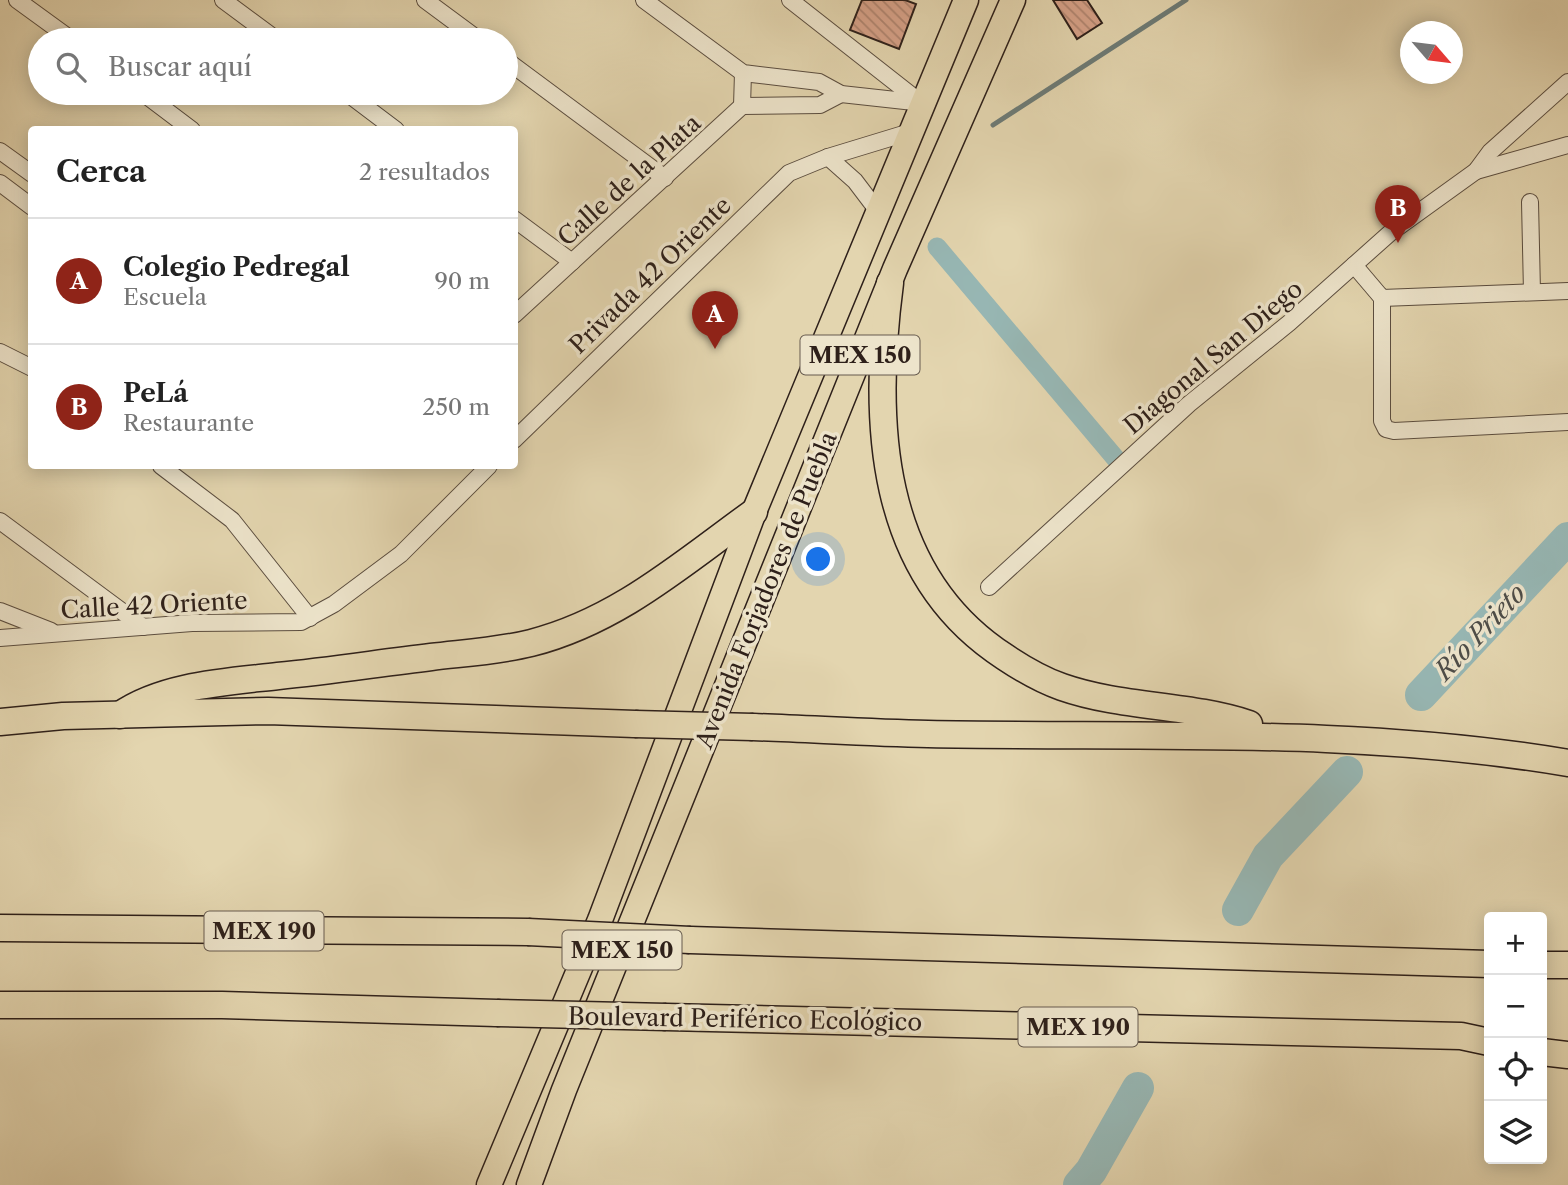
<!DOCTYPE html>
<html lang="es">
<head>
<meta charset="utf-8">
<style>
	body { margin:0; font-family:"Libre Caslon Text",serif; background:#f6f6f6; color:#222 }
	.controls { position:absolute; right:21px; bottom:21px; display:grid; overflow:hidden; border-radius:7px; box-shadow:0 4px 18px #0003 }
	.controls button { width:63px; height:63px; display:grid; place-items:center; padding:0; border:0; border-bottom:2px solid #e0e0e0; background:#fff; color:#222; font:35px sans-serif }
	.compass { position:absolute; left:1400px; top:21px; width:63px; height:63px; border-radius:50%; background:#fff; box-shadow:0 4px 18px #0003; rotate:118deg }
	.you { position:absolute; left:819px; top:560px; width:24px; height:24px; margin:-18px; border:5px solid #fff; border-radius:50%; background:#1a73e8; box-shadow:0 0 0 10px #1a73e833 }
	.badge { display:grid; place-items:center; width:46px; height:46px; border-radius:50%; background:#8f2418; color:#fff; font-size:23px; font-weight:700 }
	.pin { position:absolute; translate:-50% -58px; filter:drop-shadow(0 2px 4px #0008) }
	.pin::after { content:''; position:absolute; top:37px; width:24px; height:21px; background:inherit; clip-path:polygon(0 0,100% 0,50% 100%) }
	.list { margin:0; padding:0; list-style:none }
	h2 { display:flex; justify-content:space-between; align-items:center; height:91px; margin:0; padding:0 28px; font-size:30px }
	h2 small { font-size:23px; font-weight:400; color:#767676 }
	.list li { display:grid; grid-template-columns:46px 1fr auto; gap:21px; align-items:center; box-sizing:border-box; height:126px; padding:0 28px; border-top:2px solid #e0e0e0 }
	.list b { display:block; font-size:26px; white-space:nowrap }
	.list p { margin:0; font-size:23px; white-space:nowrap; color:#767676 }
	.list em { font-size:23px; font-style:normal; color:#767676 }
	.icon { flex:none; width:38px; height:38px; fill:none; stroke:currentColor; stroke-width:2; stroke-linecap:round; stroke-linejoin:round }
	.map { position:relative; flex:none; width:1568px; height:1185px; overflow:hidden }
	.search { position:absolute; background:#fff; box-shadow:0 4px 18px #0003; left:28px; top:28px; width:490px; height:77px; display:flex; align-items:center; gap:18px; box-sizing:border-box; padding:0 24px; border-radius:38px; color:#767676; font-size:26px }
	.panel { position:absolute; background:#fff; box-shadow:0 4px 18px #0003; left:28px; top:126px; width:490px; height:343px; border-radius:7px }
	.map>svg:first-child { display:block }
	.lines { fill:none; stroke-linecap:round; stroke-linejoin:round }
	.stream { stroke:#6d7b76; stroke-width:5 }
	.canal { stroke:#97b7b4; stroke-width:19 }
	.river { stroke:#97b7b4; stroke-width:32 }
	.building { fill:url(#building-back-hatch); stroke:#2e201a; stroke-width:2 }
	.minor-casing { stroke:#5b4d3f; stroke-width:18 }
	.primary-casing { stroke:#2e201a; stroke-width:27 }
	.trunk-casing { stroke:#2e201a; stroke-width:29 }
	.minor { stroke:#ede4cb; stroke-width:16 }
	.primary { stroke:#e3d5af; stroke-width:24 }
	.trunk { stroke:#e3d5af; stroke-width:26 }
	.trunk-bridge-casing { stroke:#2e201a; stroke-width:29; stroke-linecap:butt }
	.trunk-bridge { stroke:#e3d5af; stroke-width:26 }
	.labels { text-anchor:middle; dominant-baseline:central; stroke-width:7; stroke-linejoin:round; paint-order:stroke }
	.shield { fill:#ede4cb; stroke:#675b4f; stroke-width:2 }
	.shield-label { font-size:23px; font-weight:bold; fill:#2e201a }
	.street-label { font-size:24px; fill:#2e201a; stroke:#ede4cb }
	.water-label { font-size:26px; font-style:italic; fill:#4e4d48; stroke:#ede4cb }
</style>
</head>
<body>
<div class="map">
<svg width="1568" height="1185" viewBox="0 0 1568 1185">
	<defs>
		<pattern id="building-back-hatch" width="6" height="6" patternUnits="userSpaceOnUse" patternTransform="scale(1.75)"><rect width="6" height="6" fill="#d6a188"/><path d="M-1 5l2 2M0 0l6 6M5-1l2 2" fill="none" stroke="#ae836e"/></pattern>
	</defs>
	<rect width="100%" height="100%" fill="#e3d5af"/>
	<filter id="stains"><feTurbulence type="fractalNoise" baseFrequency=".00286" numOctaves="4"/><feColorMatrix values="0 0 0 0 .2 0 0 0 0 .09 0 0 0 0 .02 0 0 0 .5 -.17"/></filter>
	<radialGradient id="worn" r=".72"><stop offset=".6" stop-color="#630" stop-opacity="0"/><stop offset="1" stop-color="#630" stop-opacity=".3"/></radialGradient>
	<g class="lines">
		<!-- stream -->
		<path class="stream" d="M993 125 1186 0"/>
		<!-- canal -->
		<path class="canal" d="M937 247 1116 459"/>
		<!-- river -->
		<g class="river">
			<path d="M1421 695 1568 538"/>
			<path d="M1238 910 1268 856 1347 772"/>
			<path d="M1079 1185 1091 1171 1138 1088"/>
		</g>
	</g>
	<!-- building -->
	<g class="building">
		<path d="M862 0H905L916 4 899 49 850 30Z"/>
		<path d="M1053 0H1087L1102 23 1077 39Z"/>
	</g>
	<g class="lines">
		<!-- minor casing -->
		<g class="minor-casing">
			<g id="minor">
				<path d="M17 0 72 40"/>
				<path d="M223 0 277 40"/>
				<path d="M425 0 479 40"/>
				<path d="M644 0 743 73 819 82 841 94 923 103"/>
				<path d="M790 0 920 102"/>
				<path d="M506 60 665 178"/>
				<path d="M143 93 192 130"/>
				<path d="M347 93 396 130"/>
				<path d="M742 106 820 105 841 94"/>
				<path d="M742 106 743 73"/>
				<path d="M0 151 32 174"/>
				<path d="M828 157 855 181 877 210"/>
				<path d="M1476 171 1568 145"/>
				<path d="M0 183 32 207"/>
				<path d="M1530 202 1532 292"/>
				<path d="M514 219 572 262"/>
				<path d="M1354 265 1382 298 1568 291"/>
				<path d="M1382 298V421L1386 429 1394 431 1568 422"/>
				<path d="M514 315 742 106"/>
				<path d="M0 352 32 368"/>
				<path d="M514 440 789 173 828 157 910 132"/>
				<path d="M161 466 232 520 310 618"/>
				<path d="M0 521 143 627"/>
				<path d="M989 587 1189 404 1289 323 1390 233 1476 171 1490 152 1568 82"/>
				<path d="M0 611 51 631"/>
				<path d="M0 638 192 623 301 622 334 604 401 554 489 466"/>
			</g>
		</g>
		<!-- primary casing -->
		<g class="primary-casing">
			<g id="primary">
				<path d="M489 1185 600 920 754 512 966 0"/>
				<path d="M529 1185 564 1090 895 269 1013 0"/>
			</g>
		</g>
		<!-- trunk casing -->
		<g class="trunk-casing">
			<g id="trunk">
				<path d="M890 283C872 420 877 574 1005 657 1023 669 1042 680 1062 687 1122 708 1189 704 1249 724"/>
				<path d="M120 715C163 685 226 682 278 676 329 671 380 663 431 657 464 653 499 651 531 643 618 621 683 563 754 512"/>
				<path d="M0 722 63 716 268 711 635 724"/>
				<path d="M753 727C812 729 870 733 928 734 1142 738 1356 727 1568 763"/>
				<path d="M0 928 528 932"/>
				<path d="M690 940 1489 964"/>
				<path d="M1542 965H1568"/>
				<path d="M0 1005H222L497 1013"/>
				<path d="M666 1017 1461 1036 1489 1042"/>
				<path d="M1542 1052 1568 1055"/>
			</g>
		</g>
		<!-- minor -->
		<use href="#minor" class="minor"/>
		<!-- primary -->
		<use href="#primary" class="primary"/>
		<!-- trunk -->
		<use href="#trunk" class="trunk"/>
		<!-- trunk-bridge casing -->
		<g class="trunk-bridge-casing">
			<g id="trunk-bridge">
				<path d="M635 724 753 727"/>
				<path d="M528 932 690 940"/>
				<path d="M497 1013 666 1017"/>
			</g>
		</g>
		<!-- trunk-bridge -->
		<use href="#trunk-bridge" class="trunk-bridge"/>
	</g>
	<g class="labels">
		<!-- shield labels -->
		<g class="shield">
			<rect x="800.5" y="335.5" width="119" height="39" rx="5"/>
			<rect x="204.5" y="911.5" width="119" height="39" rx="5"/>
			<rect x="562.5" y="930.5" width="119" height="39" rx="5"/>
			<rect x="1018.5" y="1007.5" width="119" height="39" rx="5"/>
		</g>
		<g class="shield-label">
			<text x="860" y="355">MEX 150</text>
			<text x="264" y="931">MEX 190</text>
			<text x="622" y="950">MEX 150</text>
			<text x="1078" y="1027">MEX 190</text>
		</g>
		<!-- street labels -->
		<g class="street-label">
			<text transform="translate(629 180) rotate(-42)">Calle de la Plata</text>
			<text transform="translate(650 275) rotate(-44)">Privada 42 Oriente</text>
			<text transform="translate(1213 357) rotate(-40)">Diagonal San Diego</text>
			<text transform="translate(766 590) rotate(-68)">Avenida Forjadores de Puebla</text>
			<text transform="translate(154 605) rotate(-3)">Calle 42 Oriente</text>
			<text transform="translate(745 1019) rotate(1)">Boulevard Periférico Ecológico</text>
		</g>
		<!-- water labels -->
		<g class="water-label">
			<text transform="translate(1480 632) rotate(-47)">Río Prieto</text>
		</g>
	</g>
	<rect width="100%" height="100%" filter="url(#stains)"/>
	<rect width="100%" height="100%" fill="url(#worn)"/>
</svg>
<div class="controls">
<button>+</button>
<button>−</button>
<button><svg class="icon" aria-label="locate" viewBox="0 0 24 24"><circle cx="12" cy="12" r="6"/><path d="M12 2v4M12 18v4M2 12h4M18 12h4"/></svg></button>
<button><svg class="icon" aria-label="layers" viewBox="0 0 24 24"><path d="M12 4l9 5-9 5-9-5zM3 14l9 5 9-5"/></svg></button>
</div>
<svg class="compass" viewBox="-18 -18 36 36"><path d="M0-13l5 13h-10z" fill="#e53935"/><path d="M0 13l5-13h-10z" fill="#767676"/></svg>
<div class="you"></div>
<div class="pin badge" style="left:715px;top:349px">A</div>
<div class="pin badge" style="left:1398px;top:243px">B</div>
<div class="search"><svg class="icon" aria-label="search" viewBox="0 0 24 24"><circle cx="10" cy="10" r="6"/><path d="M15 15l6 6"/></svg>Buscar aquí</div>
<section class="panel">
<h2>Cerca<small>2 resultados</small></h2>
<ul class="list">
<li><span class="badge">A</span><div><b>Colegio Pedregal</b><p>Escuela</p></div><em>90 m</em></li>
<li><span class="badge">B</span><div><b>PeLá</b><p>Restaurante</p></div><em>250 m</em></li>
</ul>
</section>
</div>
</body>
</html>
